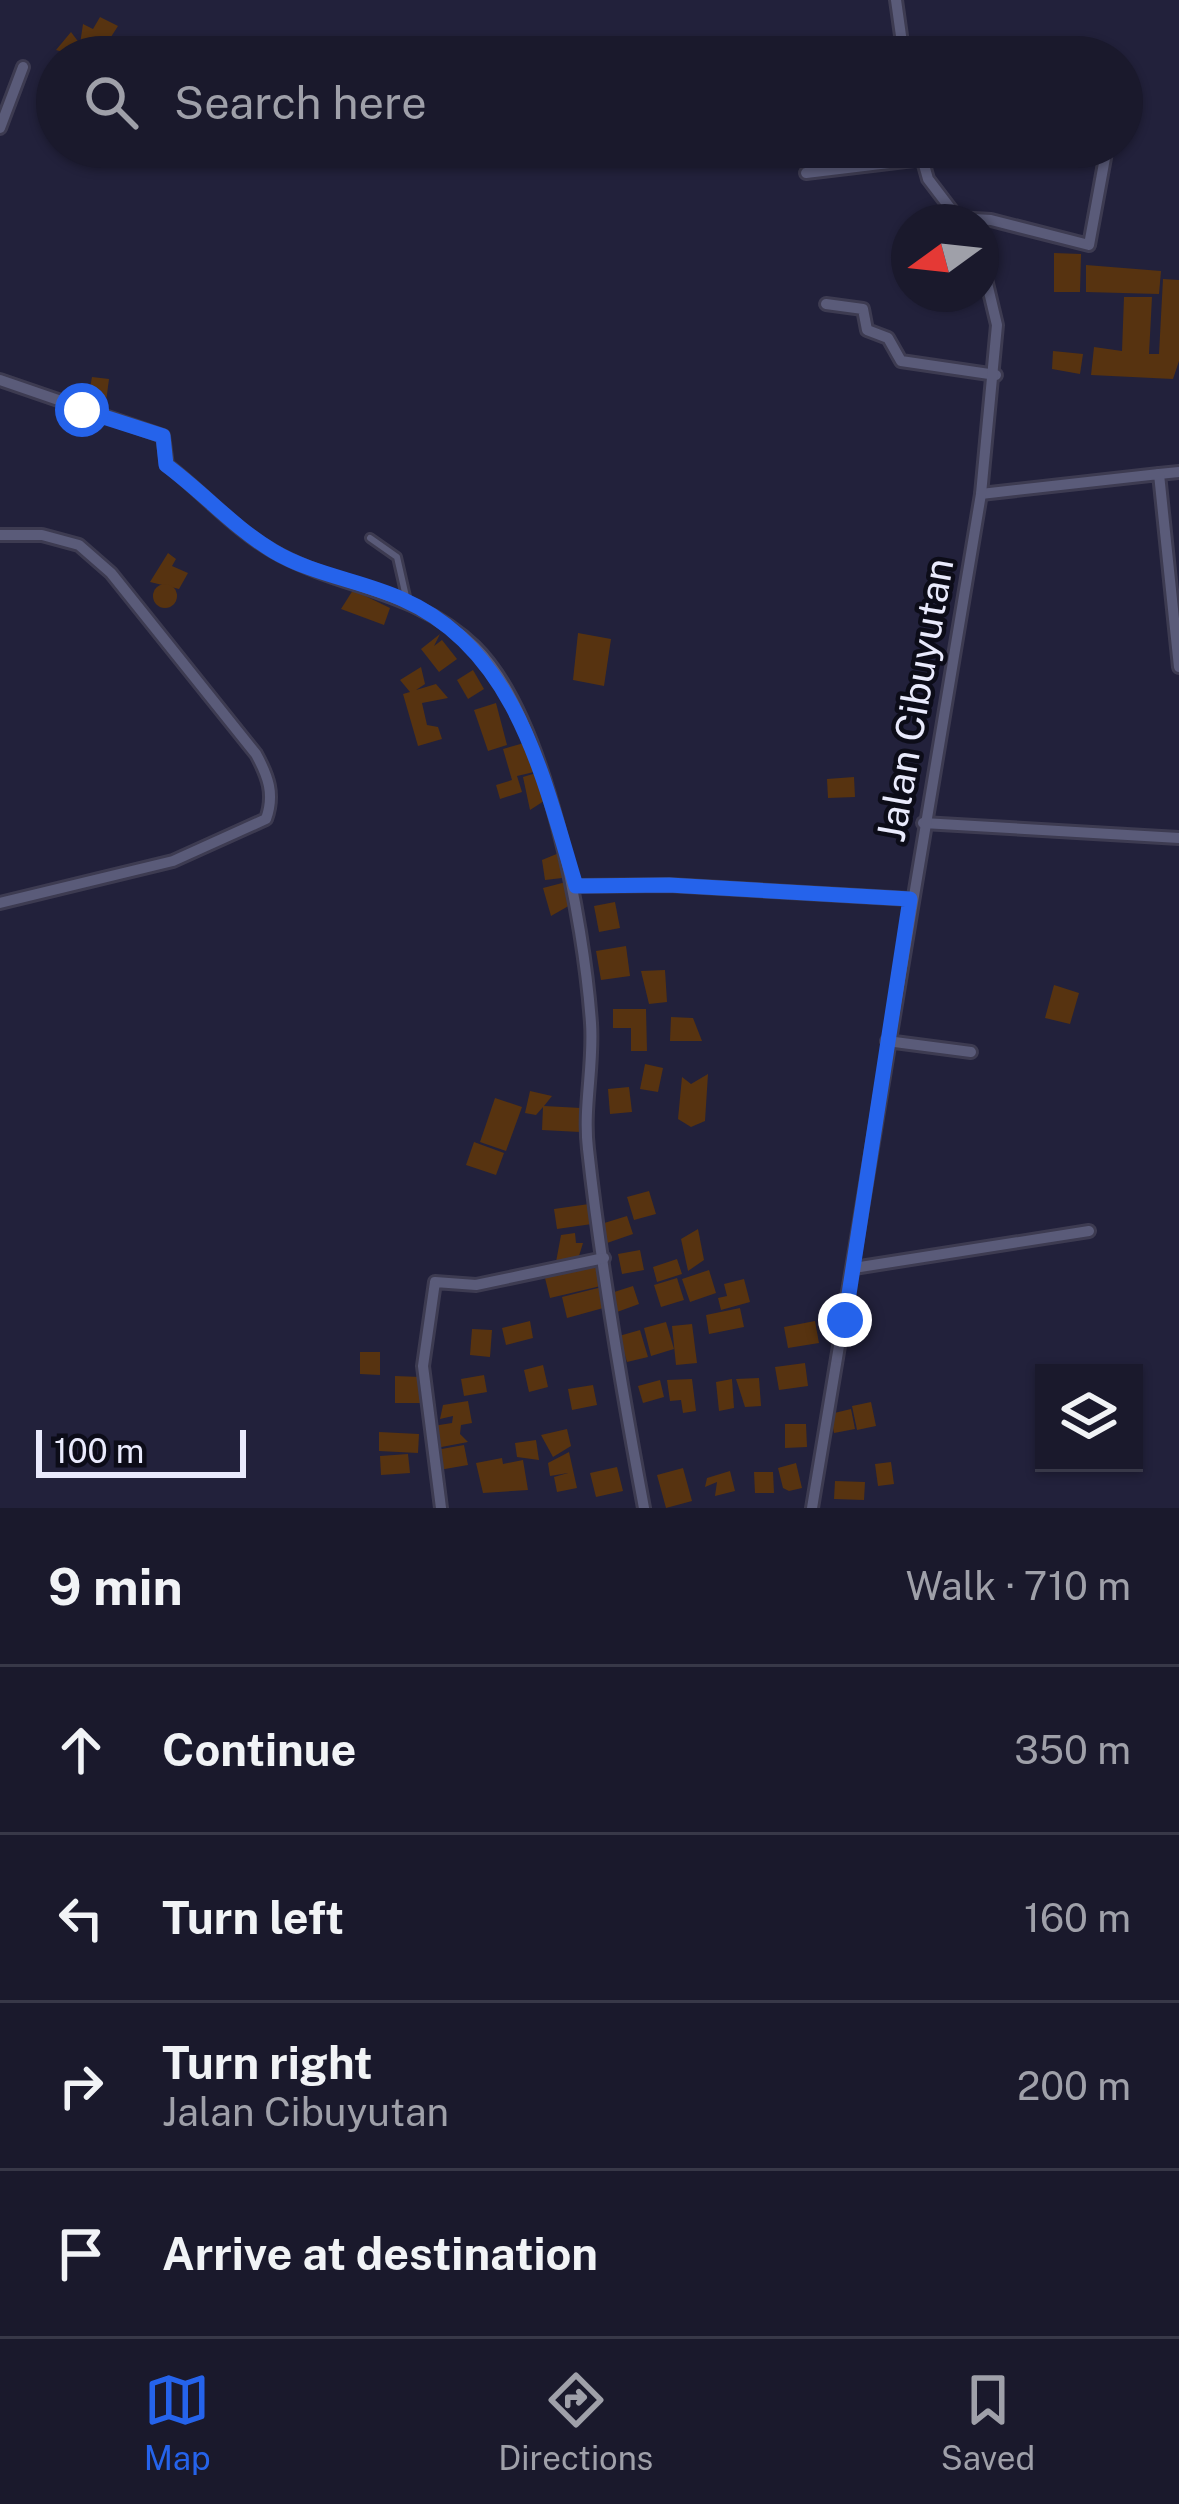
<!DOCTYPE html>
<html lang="en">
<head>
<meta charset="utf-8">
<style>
	body { margin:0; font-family:"Public Sans",sans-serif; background:#272638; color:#f1f3f6 }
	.controls { position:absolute; right:36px; bottom:36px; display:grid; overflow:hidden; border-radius:0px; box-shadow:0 3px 9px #0004 }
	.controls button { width:108px; height:108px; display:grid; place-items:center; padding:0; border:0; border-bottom:3px solid #383848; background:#1a192c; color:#f1f3f6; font:60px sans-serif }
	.compass { position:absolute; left:891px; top:204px; width:108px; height:108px; border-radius:50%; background:#1a192c; box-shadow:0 3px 9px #0004; rotate:255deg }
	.scale { position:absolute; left:36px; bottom:30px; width:210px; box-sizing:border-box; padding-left:12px; border:6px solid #e9eafc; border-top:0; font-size:33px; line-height:42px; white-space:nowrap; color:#e9eafc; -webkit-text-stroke:9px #0c0c18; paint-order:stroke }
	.stop { position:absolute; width:36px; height:36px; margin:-27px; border:9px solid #2563eb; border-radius:50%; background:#fff }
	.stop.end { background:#2563eb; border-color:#fff; box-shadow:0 3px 12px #0008 }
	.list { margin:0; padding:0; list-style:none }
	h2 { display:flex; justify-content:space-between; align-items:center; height:156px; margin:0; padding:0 48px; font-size:51px }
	h2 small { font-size:39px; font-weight:400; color:#9fa0a9 }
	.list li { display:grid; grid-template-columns:78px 1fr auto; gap:36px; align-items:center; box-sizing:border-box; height:168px; padding:0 48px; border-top:3px solid #383848 }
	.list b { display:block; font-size:45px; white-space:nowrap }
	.list p { margin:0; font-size:39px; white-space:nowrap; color:#9fa0a9 }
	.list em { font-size:39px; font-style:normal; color:#9fa0a9 }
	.icon { flex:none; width:66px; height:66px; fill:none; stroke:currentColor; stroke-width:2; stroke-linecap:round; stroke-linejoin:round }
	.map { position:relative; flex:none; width:1179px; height:1508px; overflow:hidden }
	.search { position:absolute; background:#1a192c; box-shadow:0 3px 9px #0004; left:36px; right:36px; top:36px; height:132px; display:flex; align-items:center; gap:30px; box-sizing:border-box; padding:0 42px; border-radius:66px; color:#9fa0a9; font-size:45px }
	.sheet { height:828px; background:#1a192c }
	nav { display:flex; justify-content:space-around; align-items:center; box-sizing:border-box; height:168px; border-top:3px solid #383848; background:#1a192c; font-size:33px; color:#9fa0a9 }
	nav a { display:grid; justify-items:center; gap:6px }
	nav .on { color:#2563eb }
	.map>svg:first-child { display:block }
	.building { fill:#573310 }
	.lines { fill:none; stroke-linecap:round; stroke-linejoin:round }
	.lane-casing { stroke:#3d3b51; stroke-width:12 }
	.street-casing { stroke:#3d3b51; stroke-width:16 }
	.lane { stroke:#5a5b79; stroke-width:6 }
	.street { stroke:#5a5b79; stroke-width:10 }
	.route { stroke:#2563eb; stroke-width:15 }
	.labels { text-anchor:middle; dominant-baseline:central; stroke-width:9; stroke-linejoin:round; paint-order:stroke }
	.street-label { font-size:39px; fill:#e9eafc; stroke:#0c0c18 }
</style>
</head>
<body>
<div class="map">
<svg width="1179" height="1508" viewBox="0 0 1179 1508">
	<rect width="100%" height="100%" fill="#22213b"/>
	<!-- building -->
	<g class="building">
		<path d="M100 17 118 26 102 51 80 44 79 57 56 50 71 32 80 44 83 24 93 29Z"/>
		<path d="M1054 253 1081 254 1080 292H1054Z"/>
		<path d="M1086 265 1161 271 1159 294 1086 292Z"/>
		<path d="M1163 279 1179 280V361L1173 379 1091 375 1094 347 1122 351 1124 297H1152L1149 354H1159Z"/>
		<path d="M1053 351 1083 354 1080 374 1052 369Z"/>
		<path d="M92 377 109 379 106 402 88 399Z"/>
		<path d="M168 553 176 559 172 566 188 573 179 589 150 582Z"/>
		<circle cx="165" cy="596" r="12"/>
		<path d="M353 590 390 608 384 625 341 609Z"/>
		<path d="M578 633 611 639 604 686 573 680Z"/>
		<path d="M440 634 434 646 442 640 457 659 439 672 421 649Z"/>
		<path d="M421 667 425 684 416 690 436 684 448 698 422 703 427 725 438 727 442 739 418 746 403 694 410 692 400 680Z"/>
		<path d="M473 670 484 689 468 699 457 680Z"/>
		<path d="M496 703 507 745 488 751 474 710Z"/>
		<path d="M524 743 534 772 517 776 522 792 500 799 496 785 512 780 503 749Z"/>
		<path d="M536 773 544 801 530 810 523 777Z"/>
		<path d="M854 777 855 797 828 798 827 779Z"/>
		<path d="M559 853 562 878 545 880 542 860Z"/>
		<path d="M566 882 572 904 551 916 543 888Z"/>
		<path d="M615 902 620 928 599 932 594 906Z"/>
		<path d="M626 946 630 976 601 980 596 951Z"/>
		<path d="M665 970 667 1002 649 1004 641 971Z"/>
		<path d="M1054 985 1079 993 1070 1024 1045 1018Z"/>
		<path d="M613 1009H646L647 1051H631V1028H613Z"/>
		<path d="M671 1017 693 1018 702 1041H670Z"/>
		<path d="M645 1064 663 1068 658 1092 640 1089Z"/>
		<path d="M708 1074 705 1121 691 1127 678 1119 682 1077 691 1084Z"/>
		<path d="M629 1087 632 1112 610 1114 608 1089Z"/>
		<path d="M530 1091 552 1096 544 1106 581 1108 580 1132 542 1130 543 1107 536 1115 525 1113Z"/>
		<path d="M495 1098 522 1107 506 1151 480 1142Z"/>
		<path d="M474 1142 504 1153 496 1175 466 1165Z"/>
		<path d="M649 1191 656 1214 634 1220 627 1197Z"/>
		<path d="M589 1204 592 1224 557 1229 554 1209Z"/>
		<path d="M627 1216 633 1234 607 1243 601 1224Z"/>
		<path d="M698 1229 704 1260 688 1271 681 1239Z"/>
		<path d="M575 1233 576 1243H583L579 1256 556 1262 561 1235Z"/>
		<path d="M640 1250 644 1270 622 1274 618 1254Z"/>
		<path d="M677 1259 682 1274 657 1282 653 1267Z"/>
		<path d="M599 1261 605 1285 550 1298 544 1274Z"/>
		<path d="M709 1270 716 1293 690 1302 682 1279Z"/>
		<path d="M677 1278 684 1300 661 1307 654 1285Z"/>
		<path d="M744 1279 750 1302 721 1310 718 1298 727 1296 724 1284Z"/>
		<path d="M633 1286 639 1304 617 1312 611 1293Z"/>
		<path d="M602 1287 607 1307 567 1318 562 1297Z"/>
		<path d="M740 1308 744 1327 709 1334 706 1315Z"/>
		<path d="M530 1321 533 1338 506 1345 502 1328Z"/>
		<path d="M815 1321 819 1343 788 1348 784 1327Z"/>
		<path d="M666 1322 674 1349 651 1356 644 1328Z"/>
		<path d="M692 1324 697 1363 676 1365 672 1326Z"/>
		<path d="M472 1329 492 1330 490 1357 470 1355Z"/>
		<path d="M640 1330 648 1357 627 1362 619 1336Z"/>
		<path d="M360 1352H380V1375L360 1374Z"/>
		<path d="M805 1363 808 1386 779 1390 775 1367Z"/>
		<path d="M543 1365 548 1387 529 1392 524 1370Z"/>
		<path d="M484 1375 487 1392 464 1396 461 1379Z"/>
		<path d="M395 1376 420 1377 421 1403H395Z"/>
		<path d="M759 1378 761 1406 745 1407 736 1379Z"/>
		<path d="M692 1379 696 1411 683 1413 681 1400 670 1401 667 1380Z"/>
		<path d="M732 1379 734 1408 719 1411 716 1382Z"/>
		<path d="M660 1380 664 1397 643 1403 638 1386Z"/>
		<path d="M593 1385 597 1405 572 1410 568 1389Z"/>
		<path d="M468 1401 472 1423 461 1425 460 1434 468 1442 436 1448 433 1426 452 1423 453 1416 440 1419 443 1405Z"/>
		<path d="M871 1402 876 1426 857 1430 852 1406Z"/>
		<path d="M851 1409 855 1429 834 1433 830 1414Z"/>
		<path d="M785 1424H806L807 1447 785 1448Z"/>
		<path d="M567 1429 571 1446 553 1457 541 1435Z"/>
		<path d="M379 1432 419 1434 418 1453 379 1451Z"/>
		<path d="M536 1440 539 1460 517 1457 515 1443Z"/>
		<path d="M464 1445 468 1465 439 1470 436 1450Z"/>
		<path d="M569 1452 577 1488 557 1492 554 1477 568 1473 550 1476 548 1463Z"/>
		<path d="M408 1454 410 1473 381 1475 380 1456Z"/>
		<path d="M502 1458 503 1464 523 1460 528 1490 483 1493 476 1463Z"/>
		<path d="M891 1462 894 1484 878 1486 875 1464Z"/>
		<path d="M796 1463 802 1488 789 1491 783 1488 778 1468Z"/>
		<path d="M617 1467 623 1491 596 1497 590 1473Z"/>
		<path d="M683 1468 692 1501 666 1508 657 1475Z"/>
		<path d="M730 1471 735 1491 715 1496 717 1482 705 1487 707 1478Z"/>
		<path d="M754 1472H773L774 1493H755Z"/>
		<path d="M835 1481 865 1482 864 1500 834 1499Z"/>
	</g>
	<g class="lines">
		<!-- lane casing -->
		<g class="lane-casing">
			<path id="lane" d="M370 538 397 557 407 601"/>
		</g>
		<!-- street casing -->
		<g class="street-casing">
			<g id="street">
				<path d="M896 0 904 57"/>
				<path d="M0 128 23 67"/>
				<path d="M919 147 928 179 960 221"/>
				<path d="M806 173 922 159"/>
				<path d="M957 218 991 220 1089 245 1107 147"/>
				<path d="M826 304 863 309 867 330 888 338 901 361 996 375"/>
				<path d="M0 380 163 436 167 465C205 494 236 532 280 555 345 589 419 592 475 647 547 718 584 923 591 1023 594 1065 583 1107 588 1149 601 1269 622 1390 644 1508"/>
				<path d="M1159 474 1179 472"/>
				<path d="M981 494 1159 474 1179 667"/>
				<path d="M0 535H42L79 545 111 573 256 754C268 776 275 794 266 819L173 861 0 903"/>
				<path d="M923 823 1179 838"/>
				<path d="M576 886 669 885 910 899"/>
				<path d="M887 1041 971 1052"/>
				<path d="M854 1268 1089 1231"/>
				<path d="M441 1508 423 1366 435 1282 476 1285 604 1258"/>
				<path d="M812 1508 981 494 997 325 981 258"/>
			</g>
		</g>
		<!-- lane -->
		<use href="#lane" class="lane"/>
		<!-- street -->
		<use href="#street" class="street"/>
	</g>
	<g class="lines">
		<!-- route -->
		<path class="route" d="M82 410 163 436 166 465C204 493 233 527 273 551 313 575 360 580 402 599 516 649 543 777 576 886L669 885 910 899 845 1320"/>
	</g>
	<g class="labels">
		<!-- street labels -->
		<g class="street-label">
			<text transform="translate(915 700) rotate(-80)">Jalan Cibuyutan</text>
		</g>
	</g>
</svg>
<div class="controls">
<button><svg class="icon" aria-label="layers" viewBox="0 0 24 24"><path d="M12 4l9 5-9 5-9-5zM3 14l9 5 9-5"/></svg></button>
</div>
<svg class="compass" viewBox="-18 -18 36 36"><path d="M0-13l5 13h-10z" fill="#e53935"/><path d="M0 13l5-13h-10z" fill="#9fa0a9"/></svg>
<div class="scale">100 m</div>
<div class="stop" style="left:82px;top:410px"></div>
<div class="stop end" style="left:845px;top:1320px"></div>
<div class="search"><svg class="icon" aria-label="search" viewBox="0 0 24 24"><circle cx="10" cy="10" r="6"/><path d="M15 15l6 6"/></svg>Search here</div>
</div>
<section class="sheet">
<h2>9 min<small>Walk · 710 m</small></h2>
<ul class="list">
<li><svg class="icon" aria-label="ahead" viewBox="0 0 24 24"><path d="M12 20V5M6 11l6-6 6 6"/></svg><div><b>Continue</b></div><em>350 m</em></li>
<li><svg class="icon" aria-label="left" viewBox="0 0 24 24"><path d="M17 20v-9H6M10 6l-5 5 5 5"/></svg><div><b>Turn left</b></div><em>160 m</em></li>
<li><svg class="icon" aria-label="right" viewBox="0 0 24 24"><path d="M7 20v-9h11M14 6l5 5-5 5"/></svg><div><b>Turn right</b><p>Jalan Cibuyutan</p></div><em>200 m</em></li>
<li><svg class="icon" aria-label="arrive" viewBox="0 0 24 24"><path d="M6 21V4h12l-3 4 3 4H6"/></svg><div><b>Arrive at destination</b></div></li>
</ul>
</section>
<nav>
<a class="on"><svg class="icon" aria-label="map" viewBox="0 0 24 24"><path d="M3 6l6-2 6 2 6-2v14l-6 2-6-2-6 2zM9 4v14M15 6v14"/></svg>Map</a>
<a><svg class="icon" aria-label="directions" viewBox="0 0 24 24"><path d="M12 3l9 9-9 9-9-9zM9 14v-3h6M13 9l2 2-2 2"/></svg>Directions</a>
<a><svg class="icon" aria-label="saved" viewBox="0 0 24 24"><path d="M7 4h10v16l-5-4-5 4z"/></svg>Saved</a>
</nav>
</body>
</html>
